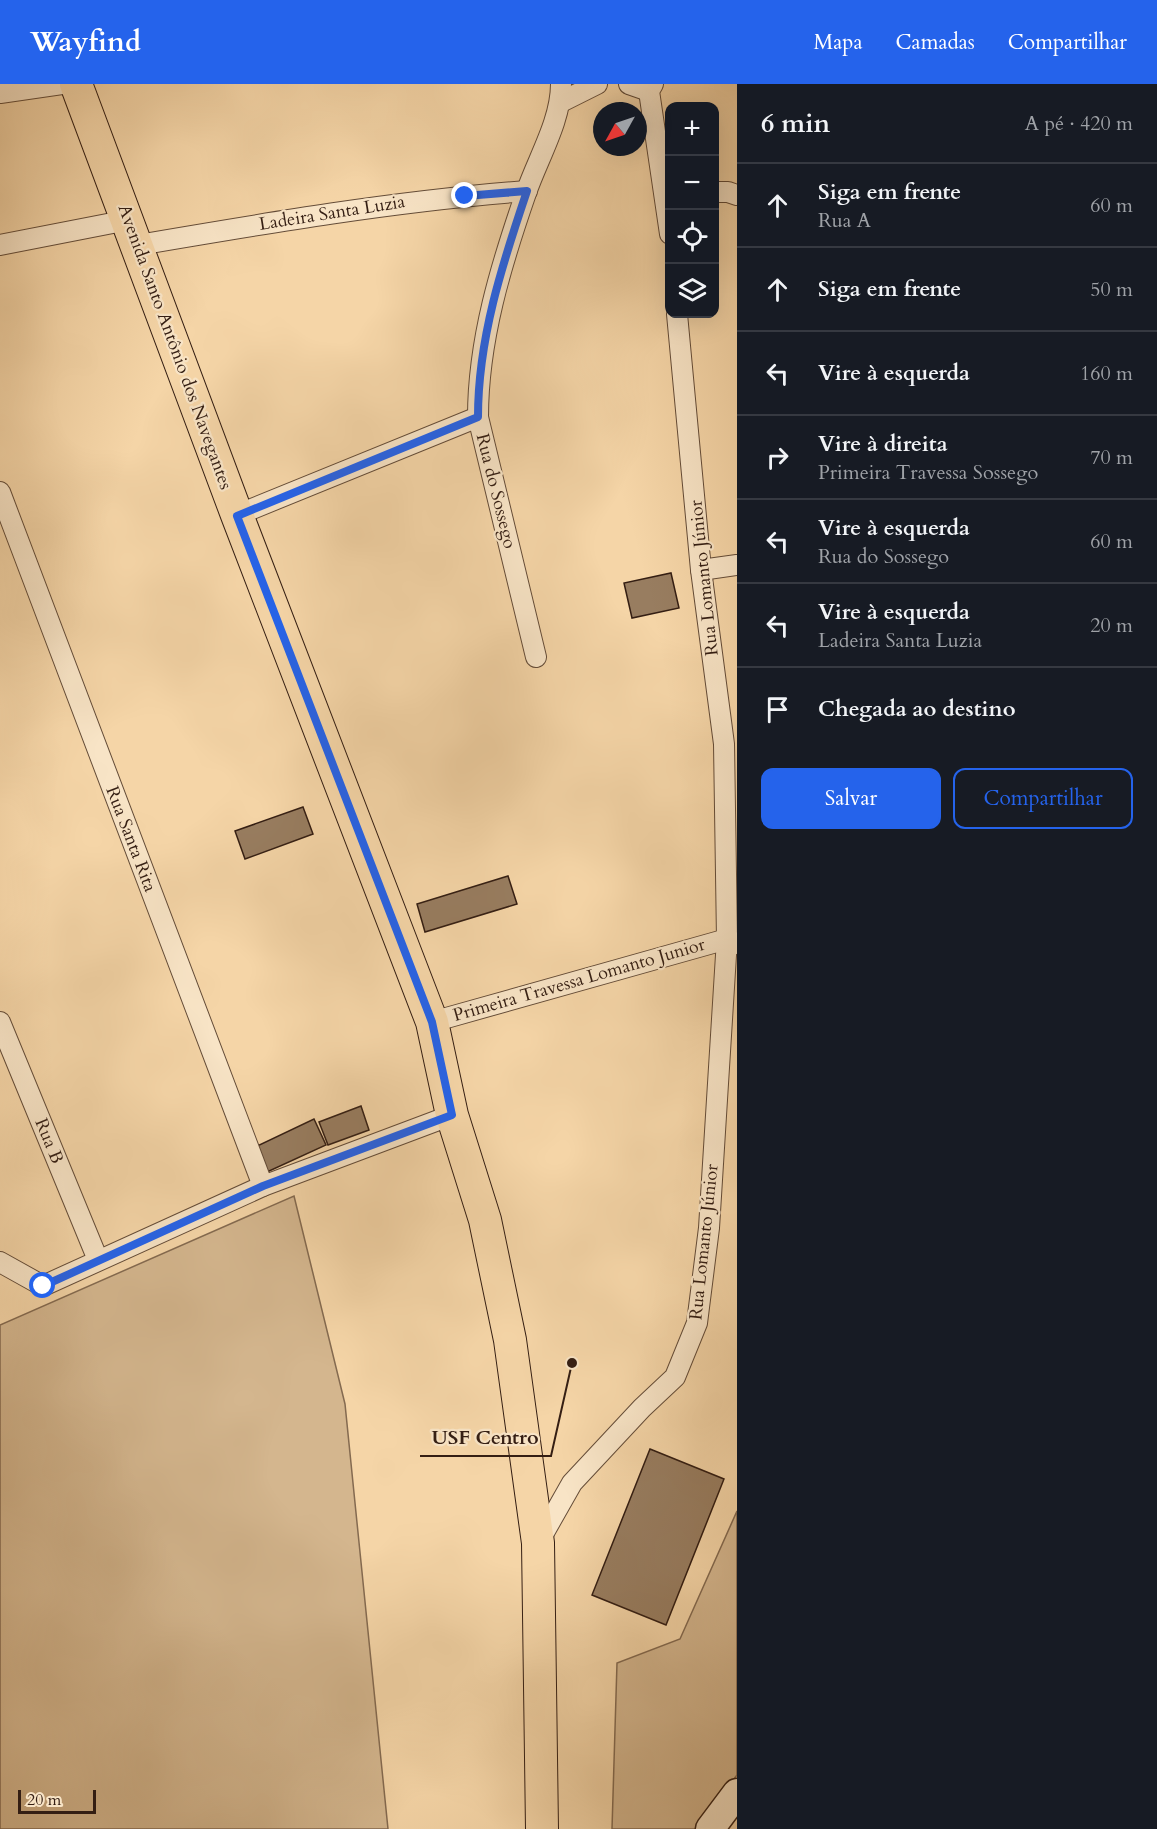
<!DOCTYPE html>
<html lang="pt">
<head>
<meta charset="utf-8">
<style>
	body { margin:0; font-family:Cardo,serif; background:#20242c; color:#f1f3f6 }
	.controls { position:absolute; right:18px; top:18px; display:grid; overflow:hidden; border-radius:12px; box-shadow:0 6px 24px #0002 }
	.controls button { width:54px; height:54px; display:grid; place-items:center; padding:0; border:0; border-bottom:2px solid #363941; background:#171b24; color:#f1f3f6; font:30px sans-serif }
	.compass { position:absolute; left:593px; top:18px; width:54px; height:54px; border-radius:50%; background:#171b24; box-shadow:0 6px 24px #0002; rotate:230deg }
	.scale { position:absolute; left:18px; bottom:15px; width:78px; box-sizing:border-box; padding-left:6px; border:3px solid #341e13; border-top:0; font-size:16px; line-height:21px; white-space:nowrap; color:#341e13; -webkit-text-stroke:4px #f8e4c6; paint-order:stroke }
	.stop { position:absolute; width:18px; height:18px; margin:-14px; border:4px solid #2563eb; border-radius:50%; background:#fff }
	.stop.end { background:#2563eb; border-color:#fff; box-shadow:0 2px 6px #0008 }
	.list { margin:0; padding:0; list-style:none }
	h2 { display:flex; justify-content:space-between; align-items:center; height:78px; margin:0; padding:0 24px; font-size:26px }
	h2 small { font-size:20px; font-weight:400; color:#9ea1a6 }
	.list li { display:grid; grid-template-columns:39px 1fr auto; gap:18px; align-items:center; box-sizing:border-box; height:84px; padding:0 24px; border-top:2px solid #363941 }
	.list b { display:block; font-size:22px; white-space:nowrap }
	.list p { margin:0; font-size:20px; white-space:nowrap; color:#9ea1a6 }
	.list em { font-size:20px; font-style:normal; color:#9ea1a6 }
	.actions { display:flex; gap:12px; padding:18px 24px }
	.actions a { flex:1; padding:14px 0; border:2px solid #2563eb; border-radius:12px; text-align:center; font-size:21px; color:#2563eb }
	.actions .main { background:#2563eb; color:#fff }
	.icon { flex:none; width:33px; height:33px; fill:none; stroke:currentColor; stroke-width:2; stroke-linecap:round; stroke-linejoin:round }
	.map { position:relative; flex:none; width:737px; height:1745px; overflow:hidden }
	header { display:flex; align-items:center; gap:36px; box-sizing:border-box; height:84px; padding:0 30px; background:#2563eb; color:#fff }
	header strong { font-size:28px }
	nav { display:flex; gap:33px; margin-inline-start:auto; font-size:21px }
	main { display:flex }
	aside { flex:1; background:#171b24 }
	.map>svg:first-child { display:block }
	.green { fill:#d4b68e; stroke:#846a50; stroke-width:1.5 }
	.building { fill:#987d60; stroke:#341e13; stroke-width:1.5 }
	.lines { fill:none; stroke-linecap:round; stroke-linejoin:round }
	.street-casing { stroke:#644c38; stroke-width:22 }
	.secondary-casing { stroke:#341e13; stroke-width:31 }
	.primary-casing { stroke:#341e13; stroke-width:34 }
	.street { stroke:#f8e4c6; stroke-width:20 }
	.secondary { stroke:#f8e4c6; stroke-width:28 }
	.primary { stroke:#f5d5a7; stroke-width:32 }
	.route { stroke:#2563eb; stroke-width:8 }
	.labels { text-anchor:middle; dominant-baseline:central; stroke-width:4.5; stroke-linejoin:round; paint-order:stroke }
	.street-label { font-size:18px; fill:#341e13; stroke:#f8e4c6 }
	.leader { fill:none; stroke:#341e13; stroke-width:2 }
	.callout-dot { fill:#341e13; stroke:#f8e4c6; stroke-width:2 }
	.callout-label { font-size:20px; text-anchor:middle; font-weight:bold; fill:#341e13; stroke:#f8e4c6; stroke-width:4.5; stroke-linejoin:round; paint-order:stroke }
</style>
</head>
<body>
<header>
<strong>Wayfind</strong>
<nav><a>Mapa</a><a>Camadas</a><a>Compartilhar</a></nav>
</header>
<main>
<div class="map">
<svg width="737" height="1745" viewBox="0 0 737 1745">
	<rect width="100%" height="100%" fill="#f5d5a7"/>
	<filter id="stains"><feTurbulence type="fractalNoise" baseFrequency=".00333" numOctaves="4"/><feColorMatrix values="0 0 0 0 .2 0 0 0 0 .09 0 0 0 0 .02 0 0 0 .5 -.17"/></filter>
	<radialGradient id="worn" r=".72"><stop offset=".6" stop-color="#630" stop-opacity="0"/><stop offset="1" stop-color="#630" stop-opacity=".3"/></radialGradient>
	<!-- green -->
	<g class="green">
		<path d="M294 1112 345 1320 388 1745H0V1241Z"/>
		<path d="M737 1427V1691L696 1745H612L617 1579 680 1555Z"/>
	</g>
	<!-- building -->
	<g class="building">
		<path d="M671 489 679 524 632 534 624 499Z"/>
		<path d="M303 723 313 750 245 775 235 747Z"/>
		<path d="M508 792 517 820 425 848 417 820Z"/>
		<path d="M361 1022 369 1046 328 1061 319 1038Z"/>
		<path d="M314 1035 326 1061 267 1088 255 1063Z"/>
		<path d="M650 1365 724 1395 666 1541 592 1511Z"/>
	</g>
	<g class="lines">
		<!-- street casing -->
		<g class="street-casing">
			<g id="street">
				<path d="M629 0 649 7"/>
				<path d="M653 0 649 7 670 150"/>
				<path d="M0 9 62 0"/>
				<path d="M561 18 597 0"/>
				<path d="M714 108H728L737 111"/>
				<path d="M0 161 128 136"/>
				<path d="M138 161C267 139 396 117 527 107"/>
				<path d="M0 408 263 1102"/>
				<path d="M237 431 478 333"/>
				<path d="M701 486 737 481"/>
				<path d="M536 573 478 333C478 256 501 181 526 109 538 74 561 37 561 0"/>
				<path d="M0 938 98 1176"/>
				<path d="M432 938 727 855 737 860"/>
				<path d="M0 1178 43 1202 263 1102 452 1031"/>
				<path d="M538 1459 572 1399 642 1324 675 1293 697 1239 709 1144 727 855 724 660 701 486 677 230"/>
			</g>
		</g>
		<!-- secondary casing -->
		<g class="secondary-casing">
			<path id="secondary" d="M710 1745 737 1709"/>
		</g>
		<!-- primary casing -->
		<g class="primary-casing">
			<path id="primary" d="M76 0 237 431 432 938 452 1031 485 1136 510 1256 538 1459 542 1745"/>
		</g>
		<!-- street -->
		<use href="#street" class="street"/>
		<!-- secondary -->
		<use href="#secondary" class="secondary"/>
		<!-- primary -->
		<use href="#primary" class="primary"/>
	</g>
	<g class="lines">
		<!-- route -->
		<path class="route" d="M43 1202 263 1102 452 1031 432 938 237 432 478 333C478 255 502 181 527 107L465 112"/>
	</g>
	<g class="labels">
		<!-- street labels -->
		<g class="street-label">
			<text transform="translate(332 129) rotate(-9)">Ladeira Santa Luzia</text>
			<text transform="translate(175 263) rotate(70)">Avenida Santo Antônio dos Navegantes</text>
			<text transform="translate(496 407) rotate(76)">Rua do Sossego</text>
			<text transform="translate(704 494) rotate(-96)">Rua Lomanto Júnior</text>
			<text transform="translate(131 755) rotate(69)">Rua Santa Rita</text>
			<text transform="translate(579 896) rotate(-16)">Primeira Travessa Lomanto Junior</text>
			<text transform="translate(49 1057) rotate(68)">Rua B</text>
			<text transform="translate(704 1158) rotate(-84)">Rua Lomanto Júnior</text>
		</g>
	</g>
	<!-- callouts -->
	<path class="leader" d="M572 1279L551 1372H420"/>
	<circle class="callout-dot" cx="572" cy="1279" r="6"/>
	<g class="callout-label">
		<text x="485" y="1360">USF Centro</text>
	</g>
	<rect width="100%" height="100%" filter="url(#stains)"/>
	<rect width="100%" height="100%" fill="url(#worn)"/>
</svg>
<div class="controls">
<button>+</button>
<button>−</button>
<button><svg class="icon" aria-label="locate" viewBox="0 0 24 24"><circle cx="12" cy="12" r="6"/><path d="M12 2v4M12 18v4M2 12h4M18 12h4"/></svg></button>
<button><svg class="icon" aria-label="layers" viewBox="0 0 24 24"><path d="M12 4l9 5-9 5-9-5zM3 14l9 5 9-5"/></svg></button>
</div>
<svg class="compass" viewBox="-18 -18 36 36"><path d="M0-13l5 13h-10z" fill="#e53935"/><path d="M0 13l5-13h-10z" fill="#9ea1a6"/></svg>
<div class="scale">20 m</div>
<div class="stop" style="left:43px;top:1202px"></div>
<div class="stop end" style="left:465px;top:112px"></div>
</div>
<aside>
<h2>6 min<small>A pé · 420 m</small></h2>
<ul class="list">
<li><svg class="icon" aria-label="ahead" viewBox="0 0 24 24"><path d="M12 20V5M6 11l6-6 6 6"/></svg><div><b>Siga em frente</b><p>Rua A</p></div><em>60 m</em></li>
<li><svg class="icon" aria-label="ahead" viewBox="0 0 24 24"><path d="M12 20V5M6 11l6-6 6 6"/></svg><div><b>Siga em frente</b></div><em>50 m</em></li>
<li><svg class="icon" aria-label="left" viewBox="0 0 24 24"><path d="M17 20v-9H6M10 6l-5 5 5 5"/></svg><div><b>Vire à esquerda</b></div><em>160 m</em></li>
<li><svg class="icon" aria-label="right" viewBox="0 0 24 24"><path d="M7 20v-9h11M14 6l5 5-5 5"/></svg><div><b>Vire à direita</b><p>Primeira Travessa Sossego</p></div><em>70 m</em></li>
<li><svg class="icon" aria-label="left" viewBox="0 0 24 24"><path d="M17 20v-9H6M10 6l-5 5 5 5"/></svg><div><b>Vire à esquerda</b><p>Rua do Sossego</p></div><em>60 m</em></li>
<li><svg class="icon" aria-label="left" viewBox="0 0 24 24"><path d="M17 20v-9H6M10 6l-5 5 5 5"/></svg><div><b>Vire à esquerda</b><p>Ladeira Santa Luzia</p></div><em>20 m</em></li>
<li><svg class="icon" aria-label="arrive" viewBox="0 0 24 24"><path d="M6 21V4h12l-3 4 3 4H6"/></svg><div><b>Chegada ao destino</b></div></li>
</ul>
<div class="actions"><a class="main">Salvar</a><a>Compartilhar</a></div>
</aside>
</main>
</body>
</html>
